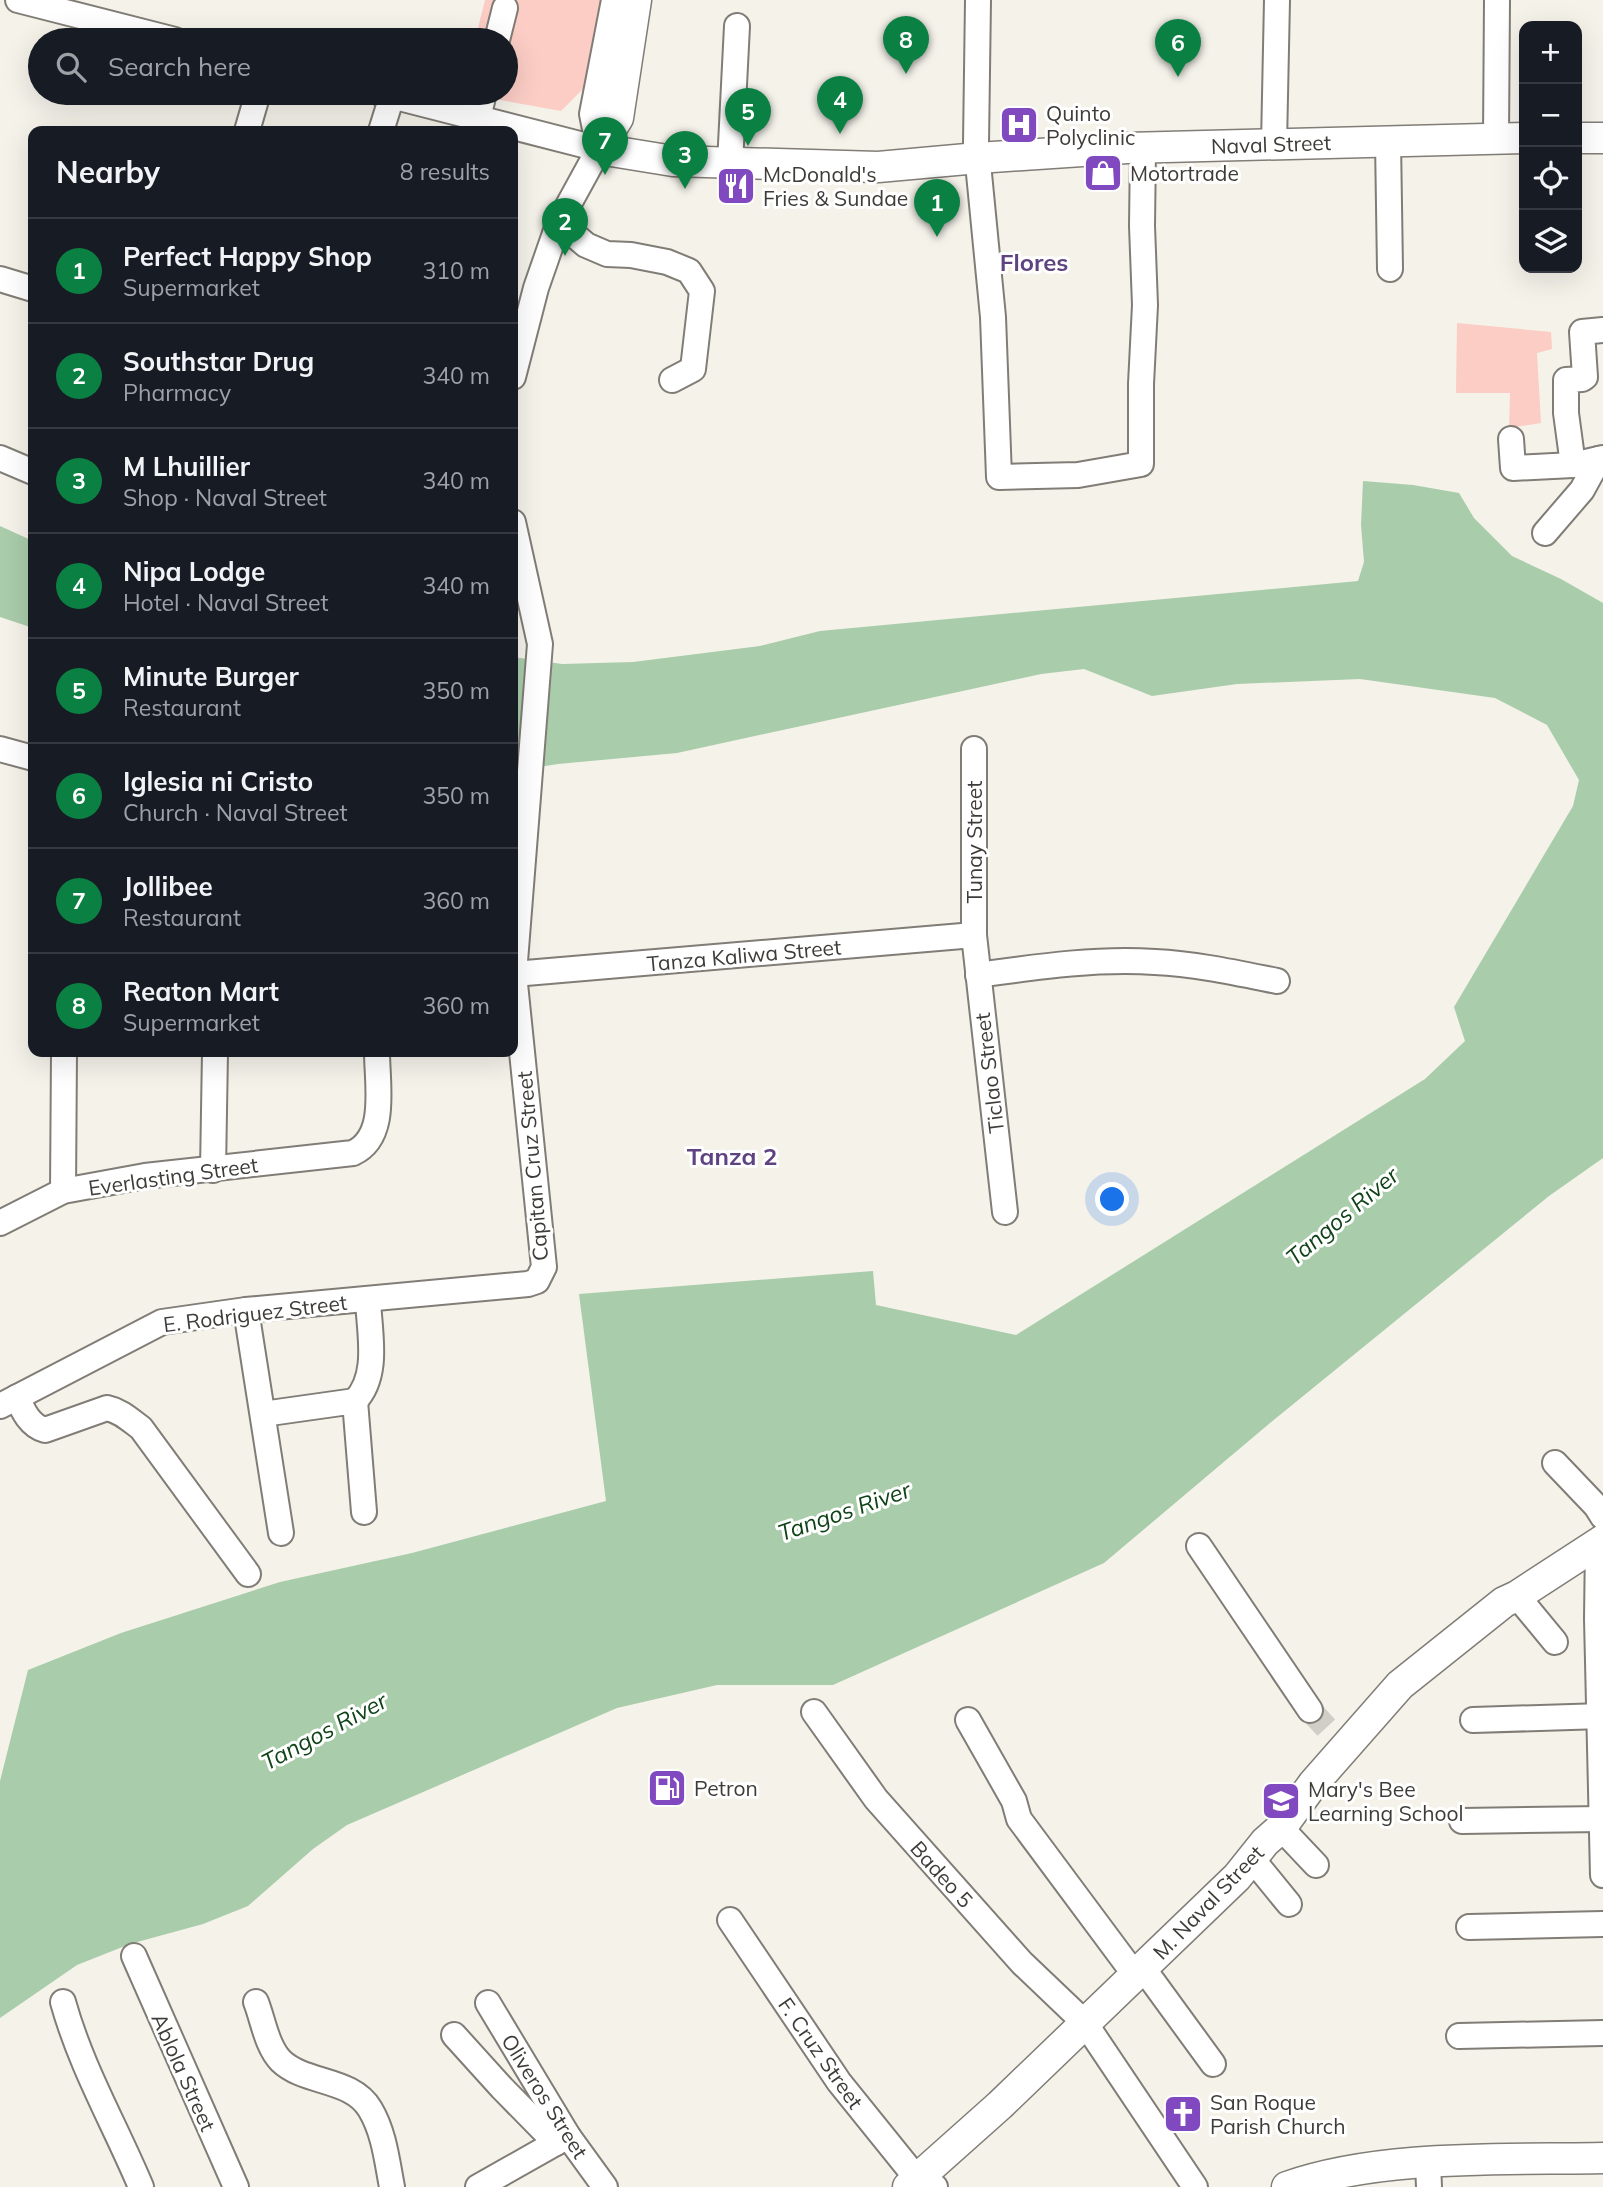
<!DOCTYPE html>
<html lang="en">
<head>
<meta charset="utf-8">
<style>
	body { margin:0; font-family:Mulish,sans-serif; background:#242831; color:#f1f3f6 }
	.controls { position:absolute; right:21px; top:21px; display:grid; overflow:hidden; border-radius:14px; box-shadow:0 7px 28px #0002 }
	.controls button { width:63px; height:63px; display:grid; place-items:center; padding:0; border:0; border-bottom:2px solid #363941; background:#171b24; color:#f1f3f6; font:35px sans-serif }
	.you { position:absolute; left:1113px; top:1200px; width:24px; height:24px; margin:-18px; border:5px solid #fff; border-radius:50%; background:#1a73e8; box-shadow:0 0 0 10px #1a73e833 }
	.badge { display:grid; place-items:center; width:46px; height:46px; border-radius:50%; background:#0b8043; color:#fff; font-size:23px; font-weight:700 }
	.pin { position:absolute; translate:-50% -58px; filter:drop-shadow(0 2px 4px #0008) }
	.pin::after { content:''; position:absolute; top:37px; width:24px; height:21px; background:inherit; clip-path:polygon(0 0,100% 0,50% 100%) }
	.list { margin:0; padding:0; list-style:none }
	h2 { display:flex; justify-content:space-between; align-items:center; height:91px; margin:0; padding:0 28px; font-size:30px }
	h2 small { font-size:23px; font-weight:400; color:#9ea1a6 }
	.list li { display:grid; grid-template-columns:46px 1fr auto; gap:21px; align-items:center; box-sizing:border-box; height:105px; padding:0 28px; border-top:2px solid #363941 }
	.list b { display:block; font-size:26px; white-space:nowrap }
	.list p { margin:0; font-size:23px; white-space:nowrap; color:#9ea1a6 }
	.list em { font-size:23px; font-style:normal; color:#9ea1a6 }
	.icon { flex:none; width:38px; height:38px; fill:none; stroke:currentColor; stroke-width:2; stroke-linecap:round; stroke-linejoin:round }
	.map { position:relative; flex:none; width:1603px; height:2187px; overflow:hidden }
	.search { position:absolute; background:#171b24; box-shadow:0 7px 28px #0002; left:28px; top:28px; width:490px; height:77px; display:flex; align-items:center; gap:18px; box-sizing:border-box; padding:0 24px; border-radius:38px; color:#9ea1a6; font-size:26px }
	.panel { position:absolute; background:#171b24; box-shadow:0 7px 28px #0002; left:28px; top:126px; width:490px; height:931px; border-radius:14px }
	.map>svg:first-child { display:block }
	.green { fill:#fbcdc5 }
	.water { fill:#a9ccaa }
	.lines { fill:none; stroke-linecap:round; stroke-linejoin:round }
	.minor-tunnel { stroke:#d0cec7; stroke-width:24; stroke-dasharray:24 12; stroke-linecap:butt }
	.minor-casing { stroke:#817d76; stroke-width:28 }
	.major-casing { stroke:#817d76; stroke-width:33 }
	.minor { stroke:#fff; stroke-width:24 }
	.major { stroke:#fff; stroke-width:30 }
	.labels { text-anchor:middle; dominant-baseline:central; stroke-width:6; stroke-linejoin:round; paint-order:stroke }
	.poi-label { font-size:21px; fill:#3e3c39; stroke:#fff; text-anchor:start }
	.street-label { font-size:21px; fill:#3e3c39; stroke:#fff }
	.water-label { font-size:23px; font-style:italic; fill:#0f4317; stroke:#fff }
	.quarter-label { font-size:24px; font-weight:bold; fill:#5e4380; stroke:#fff }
</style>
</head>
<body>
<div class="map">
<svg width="1603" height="2187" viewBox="0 0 1603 2187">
	<rect width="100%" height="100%" fill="#f5f2ea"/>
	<!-- green -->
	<g class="green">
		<path d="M485 0H603L586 86 561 111 461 93H506V40H475Z"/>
		<path d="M1457 323 1551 332 1552 349 1537 353 1541 423 1509 428 1510 393H1456Z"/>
	</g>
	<!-- water -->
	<g class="water">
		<path d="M1363 481 1413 485 1459 493 1474 518 1512 556 1561 579 1603 603V1158L1549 1196 1270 1423 1104 1563 833 1685H717L617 1708 347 1825 313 1849 248 1906 203 1924 130 1944 77 1965 0 2018V1781L28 1670 121 1633 280 1582 412 1553 606 1501 579 1294 873 1271 876 1305 1016 1335 1425 1079 1465 1041 1454 1007 1573 806 1579 780 1547 725 1495 698 1360 679 1237 684 1152 696 1084 669 1041 674 677 753 558 764 513 771V657L562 664 633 662 760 646 820 631 1358 581 1364 562 1361 525Z"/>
		<path d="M0 526 33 541V628L0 617Z"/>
	</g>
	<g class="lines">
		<!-- minor-tunnel -->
		<path class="minor-tunnel" d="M1310 1710 1336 1738"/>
		<!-- minor casing -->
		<g class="minor-casing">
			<g id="minor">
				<path d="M18 0 175 40"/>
				<path d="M978 0 976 143 993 317 999 477 1078 475 1141 464V384L1145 305 1142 226 1143 148"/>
				<path d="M497 40 505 8"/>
				<path d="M380 93 599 149"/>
				<path d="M478 118 484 93"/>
				<path d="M247 131 258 93"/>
				<path d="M381 131 392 96"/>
				<path d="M1496 138 1497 0"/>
				<path d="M1388 141 1390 269"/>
				<path d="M1274 144 1277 0"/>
				<path d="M599 149 592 114 614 0"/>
				<path d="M730 164 737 26"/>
				<path d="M559 222 586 245 607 254 631 255 667 262 689 271 702 291 693 369 672 380"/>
				<path d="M0 279 33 289"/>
				<path d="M513 377 536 288 559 222 599 149"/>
				<path d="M1511 439 1513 468 1573 465 1603 458"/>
				<path d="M0 458 33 472"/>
				<path d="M1573 465 1566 413V380L1582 379 1585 377 1582 332 1603 330"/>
				<path d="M1545 533 1582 490 1599 459"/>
				<path d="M0 749 33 758"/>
				<path d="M974 749V935L1005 1212"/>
				<path d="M514 974 974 935"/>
				<path d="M978 975C1036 967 1096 958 1155 962 1196 964 1237 973 1277 981"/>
				<path d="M213 1170 215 1052"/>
				<path d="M63 1191 64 1052"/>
				<path d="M0 1223 63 1191 145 1176 353 1153C388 1137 377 1085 377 1052"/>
				<path d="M246 1310 281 1533"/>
				<path d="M17 1397C23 1411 30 1426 45 1430L107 1408C121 1411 130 1420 141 1428L248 1574"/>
				<path d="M355 1401C380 1375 369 1332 368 1299"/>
				<path d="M0 1406 162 1322 246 1310 528 1284 537 1281 544 1267 514 974 540 644 513 522"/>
				<path d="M263 1414 355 1401 364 1512"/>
				<path d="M1555 1463 1596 1506 1603 1517"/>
				<path d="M1598 1544 1597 1619 1603 1875"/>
				<path d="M1199 1546 1310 1710"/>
				<path d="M1517 1596 1555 1642"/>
				<path d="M814 1712 876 1799 1022 1963 1085 2023 1195 2187"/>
				<path d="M968 1720 1014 1801 1019 1819 1135 1975"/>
				<path d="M1473 1720 1603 1716"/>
				<path d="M1462 1821 1603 1819"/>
				<path d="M1281 1828 1316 1865"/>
				<path d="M1253 1860 1289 1904"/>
				<path d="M730 1920 839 2082 910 2170 923 2175 935 2187"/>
				<path d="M1469 1927 1603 1924"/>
				<path d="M134 1956 236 2187"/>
				<path d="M1143 1968 1213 2064"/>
				<path d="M63 2002C81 2067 115 2125 141 2187"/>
				<path d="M256 2002C263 2020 267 2047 281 2061 305 2084 352 2078 370 2109 384 2132 387 2161 392 2187"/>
				<path d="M488 2003 568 2136 605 2187"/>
				<path d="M454 2035 502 2088 556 2143"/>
				<path d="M1459 2036 1603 2033"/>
				<path d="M1428 2163 1429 2187"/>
				<path d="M478 2187 568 2136"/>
			</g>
		</g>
		<!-- major casing -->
		<g class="major-casing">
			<g id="major">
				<path d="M636 0 618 118 599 149 673 161 878 167 978 158 1127 148 1524 138"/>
				<path d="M1577 138H1603"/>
				<path d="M908 2187 1000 2105 1237 1877 1265 1842 1281 1828 1313 1784 1400 1685 1504 1602 1517 1596 1603 1540"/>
				<path d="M1287 2187C1380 2154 1505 2160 1603 2158"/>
			</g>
		</g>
		<!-- minor -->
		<use href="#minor" class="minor"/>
		<!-- major -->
		<use href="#major" class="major"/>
	</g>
	<!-- icons -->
	<defs>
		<g id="hospital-square" transform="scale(2.0125)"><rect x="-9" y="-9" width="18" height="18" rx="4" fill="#8149c0" stroke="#fff"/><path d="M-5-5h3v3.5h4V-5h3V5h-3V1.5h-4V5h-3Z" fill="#fff"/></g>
		<g id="shop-square" transform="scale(2.0125)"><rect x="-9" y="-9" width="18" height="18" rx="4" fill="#8149c0" stroke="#fff"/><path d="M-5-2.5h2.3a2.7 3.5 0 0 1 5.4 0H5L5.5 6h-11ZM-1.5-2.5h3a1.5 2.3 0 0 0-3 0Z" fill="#fff"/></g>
		<g id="restaurant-square" transform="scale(2.0125)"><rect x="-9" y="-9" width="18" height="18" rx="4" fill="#8149c0" stroke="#fff"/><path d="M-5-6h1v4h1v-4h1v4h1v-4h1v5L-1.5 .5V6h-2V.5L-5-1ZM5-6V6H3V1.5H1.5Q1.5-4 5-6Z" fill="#fff"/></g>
		<g id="fuel-square" transform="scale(2.0125)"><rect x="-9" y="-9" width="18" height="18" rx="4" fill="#8149c0" stroke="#fff"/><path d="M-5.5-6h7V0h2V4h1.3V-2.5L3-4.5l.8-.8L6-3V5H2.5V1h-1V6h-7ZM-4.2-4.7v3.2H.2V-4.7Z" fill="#fff"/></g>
		<g id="school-square" transform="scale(2.0125)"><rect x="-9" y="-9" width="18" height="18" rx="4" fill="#8149c0" stroke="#fff"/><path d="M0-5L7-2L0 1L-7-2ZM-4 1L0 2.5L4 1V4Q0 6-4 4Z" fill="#fff"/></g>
		<g id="church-square" transform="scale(2.0125)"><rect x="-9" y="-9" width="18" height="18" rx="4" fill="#8149c0" stroke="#fff"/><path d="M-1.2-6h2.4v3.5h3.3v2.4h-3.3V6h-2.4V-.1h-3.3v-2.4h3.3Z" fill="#fff"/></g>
	</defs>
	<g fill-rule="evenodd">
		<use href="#hospital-square" x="1019" y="125"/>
		<use href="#shop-square" x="1103" y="173"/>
		<use href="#restaurant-square" x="736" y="186"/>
		<use href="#fuel-square" x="667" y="1788"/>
		<use href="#school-square" x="1281" y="1801"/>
		<use href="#church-square" x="1183" y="2114"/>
	</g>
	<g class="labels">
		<!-- poi labels -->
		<g class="poi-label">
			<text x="1046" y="113">Quinto<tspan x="1046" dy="24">Polyclinic</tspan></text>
			<text x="1130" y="173">Motortrade</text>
			<text x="763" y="174">McDonald's<tspan x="763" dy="24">Fries &amp; Sundae</tspan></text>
			<text x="694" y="1788">Petron</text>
			<text x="1308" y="1789">Mary's Bee<tspan x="1308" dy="24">Learning School</tspan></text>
			<text x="1210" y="2102">San Roque<tspan x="1210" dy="24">Parish Church</tspan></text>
		</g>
		<!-- street labels -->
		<g class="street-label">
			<text transform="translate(1271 144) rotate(-2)">Naval Street</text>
			<text transform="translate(974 842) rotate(-90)">Tunay Street</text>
			<text transform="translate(744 955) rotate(-5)">Tanza Kaliwa Street</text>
			<text transform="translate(989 1073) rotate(-97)">Ticlao Street</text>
			<text transform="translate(532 1166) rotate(-95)">Capitan Cruz Street</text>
			<text transform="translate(173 1176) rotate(-8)">Everlasting Street</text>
			<text transform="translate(255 1313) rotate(-7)">E. Rodriguez Street</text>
			<text transform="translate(942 1874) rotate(48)">Badeo 5</text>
			<text transform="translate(1208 1902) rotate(-46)">M. Naval Street</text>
			<text transform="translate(821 2053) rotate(55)">F. Cruz Street</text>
			<text transform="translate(184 2072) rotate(66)">Ablola Street</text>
			<text transform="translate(545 2096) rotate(58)">Oliveros Street</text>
		</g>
		<!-- water labels -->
		<g class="water-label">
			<text transform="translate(1342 1216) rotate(-40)">Tangos River</text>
			<text transform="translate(844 1511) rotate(-19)">Tangos River</text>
			<text transform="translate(324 1731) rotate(-28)">Tangos River</text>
		</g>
		<!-- quarter labels -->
		<g class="quarter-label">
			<text x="1034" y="262">Flores</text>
			<text x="732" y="1156">Tanza 2</text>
		</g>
	</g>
</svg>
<div class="controls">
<button>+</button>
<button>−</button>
<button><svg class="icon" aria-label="locate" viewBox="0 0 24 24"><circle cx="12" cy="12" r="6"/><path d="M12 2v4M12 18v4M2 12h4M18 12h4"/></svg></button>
<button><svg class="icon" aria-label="layers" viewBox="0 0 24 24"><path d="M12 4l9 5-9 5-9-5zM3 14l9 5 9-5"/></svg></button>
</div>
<div class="you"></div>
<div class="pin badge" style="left:937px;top:237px">1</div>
<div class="pin badge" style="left:565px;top:256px">2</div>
<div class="pin badge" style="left:685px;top:189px">3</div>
<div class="pin badge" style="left:840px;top:134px">4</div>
<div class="pin badge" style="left:748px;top:146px">5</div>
<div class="pin badge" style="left:1178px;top:77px">6</div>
<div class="pin badge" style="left:605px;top:175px">7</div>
<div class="pin badge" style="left:906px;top:74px">8</div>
<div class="search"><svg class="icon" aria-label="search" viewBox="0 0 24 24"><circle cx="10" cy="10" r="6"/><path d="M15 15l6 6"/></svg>Search here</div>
<section class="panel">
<h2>Nearby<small>8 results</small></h2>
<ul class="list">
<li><span class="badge">1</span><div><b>Perfect Happy Shop</b><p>Supermarket</p></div><em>310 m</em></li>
<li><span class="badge">2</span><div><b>Southstar Drug</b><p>Pharmacy</p></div><em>340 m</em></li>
<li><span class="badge">3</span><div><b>M Lhuillier</b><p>Shop · Naval Street</p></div><em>340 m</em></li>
<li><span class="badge">4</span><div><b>Nipa Lodge</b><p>Hotel · Naval Street</p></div><em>340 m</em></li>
<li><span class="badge">5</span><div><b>Minute Burger</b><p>Restaurant</p></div><em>350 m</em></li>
<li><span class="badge">6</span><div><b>Iglesia ni Cristo</b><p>Church · Naval Street</p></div><em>350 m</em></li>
<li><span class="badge">7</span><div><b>Jollibee</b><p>Restaurant</p></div><em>360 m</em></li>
<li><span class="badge">8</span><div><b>Reaton Mart</b><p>Supermarket</p></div><em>360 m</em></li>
</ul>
</section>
</div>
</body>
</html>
